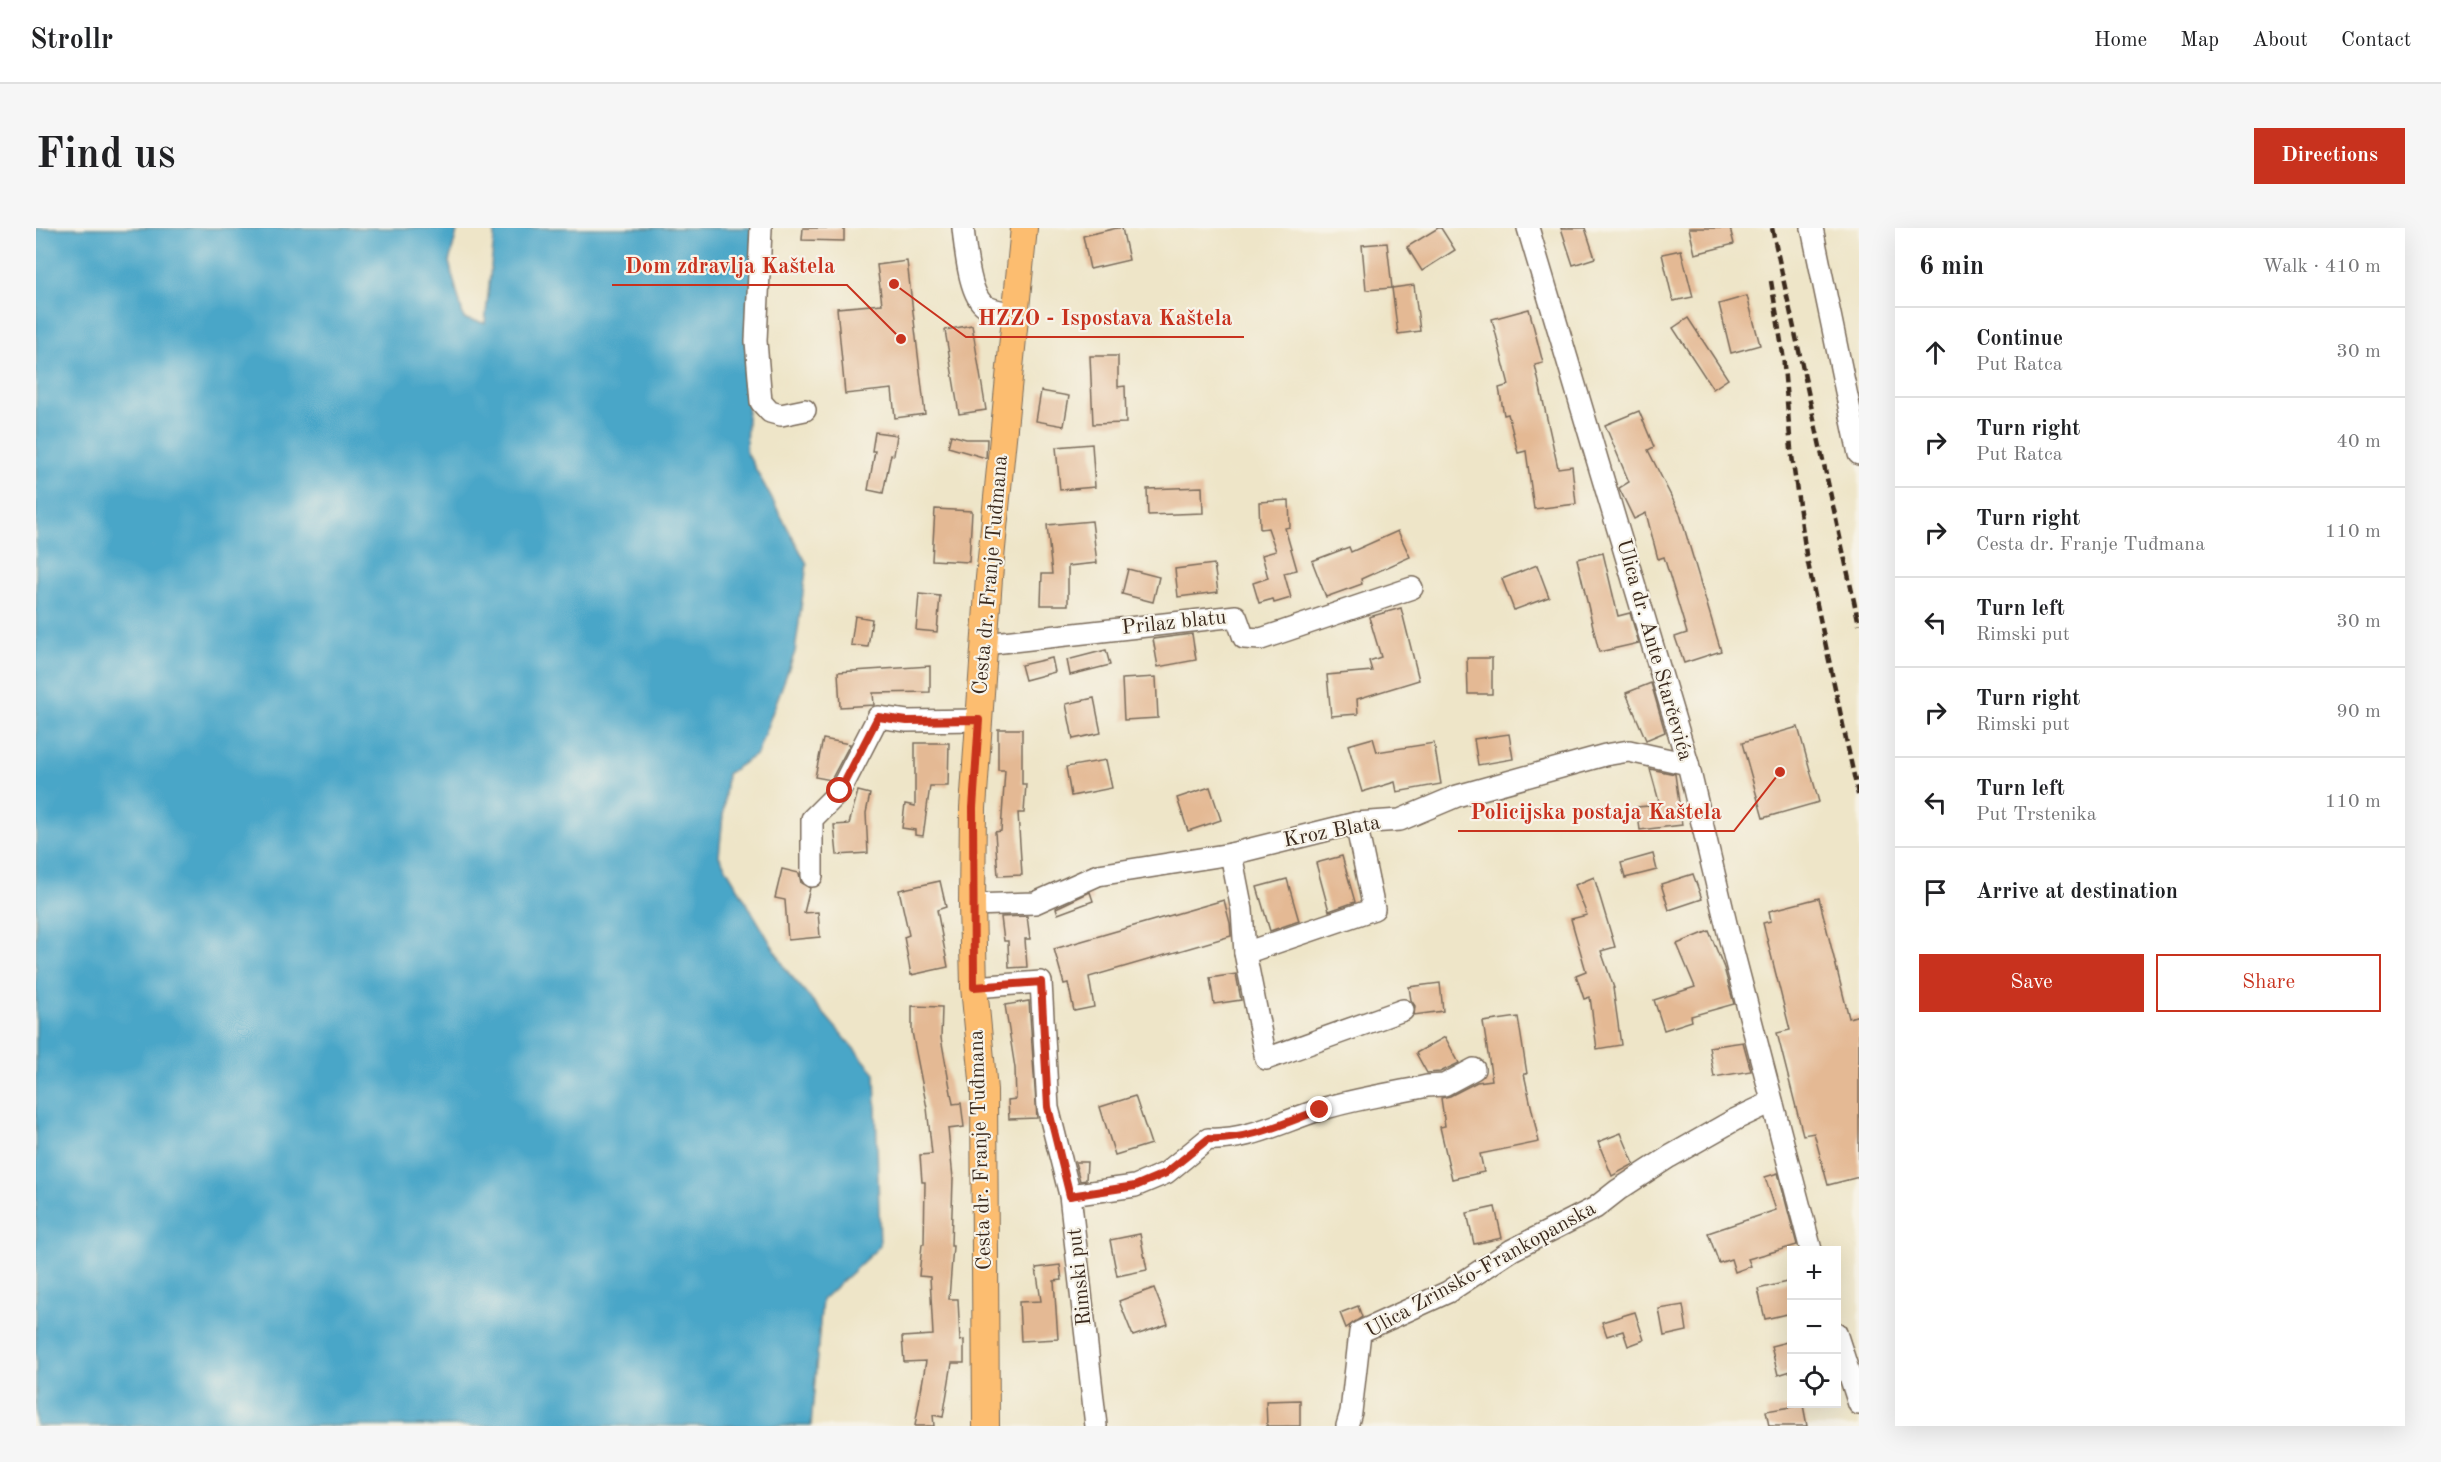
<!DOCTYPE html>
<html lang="en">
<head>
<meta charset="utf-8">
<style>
	body { margin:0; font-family:"Old Standard TT",serif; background:#f6f6f6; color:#202124 }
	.controls { position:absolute; right:18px; bottom:18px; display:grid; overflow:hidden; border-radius:0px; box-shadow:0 6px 24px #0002 }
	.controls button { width:54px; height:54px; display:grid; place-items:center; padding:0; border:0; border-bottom:2px solid #e0e0e0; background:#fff; color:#202124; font:30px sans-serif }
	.stop { position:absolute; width:18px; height:18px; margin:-14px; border:4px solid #c8321e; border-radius:50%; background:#fff }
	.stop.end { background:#c8321e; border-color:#fff; box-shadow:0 2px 6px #0008 }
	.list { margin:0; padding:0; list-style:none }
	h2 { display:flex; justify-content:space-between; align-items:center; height:78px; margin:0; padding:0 24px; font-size:26px }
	h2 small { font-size:20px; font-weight:400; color:#757577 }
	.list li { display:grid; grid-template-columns:39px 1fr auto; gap:18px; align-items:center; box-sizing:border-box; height:90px; padding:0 24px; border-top:2px solid #e0e0e0 }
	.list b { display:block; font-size:22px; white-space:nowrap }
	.list p { margin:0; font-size:20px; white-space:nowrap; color:#757577 }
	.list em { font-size:20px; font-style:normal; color:#757577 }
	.actions { display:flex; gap:12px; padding:18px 24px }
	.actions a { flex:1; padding:14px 0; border:2px solid #c8321e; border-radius:0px; text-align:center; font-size:21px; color:#c8321e }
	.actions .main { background:#c8321e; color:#fff }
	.icon { flex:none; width:33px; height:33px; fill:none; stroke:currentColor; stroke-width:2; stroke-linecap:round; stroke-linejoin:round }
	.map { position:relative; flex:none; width:1823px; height:1198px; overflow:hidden; border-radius:0px }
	header { display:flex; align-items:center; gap:36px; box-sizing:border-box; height:84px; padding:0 30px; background:#fff; border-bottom:2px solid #e0e0e0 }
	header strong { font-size:28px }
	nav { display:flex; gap:33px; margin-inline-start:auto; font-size:21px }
	.intro { display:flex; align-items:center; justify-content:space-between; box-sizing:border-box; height:144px; padding:0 36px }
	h1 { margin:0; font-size:42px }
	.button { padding:15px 27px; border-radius:0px; background:#c8321e; color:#fff; font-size:21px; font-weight:700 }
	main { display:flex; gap:36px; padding:0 36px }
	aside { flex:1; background:#fff; border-radius:0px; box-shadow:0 6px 24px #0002 }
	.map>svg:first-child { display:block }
	.water { fill:#4aa6c8; stroke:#426873; stroke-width:1.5 }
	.building { fill:#e4b994 }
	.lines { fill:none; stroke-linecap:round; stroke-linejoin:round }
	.minor-casing { stroke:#7a6b5a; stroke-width:24 }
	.major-casing { stroke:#7a6b5a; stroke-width:28 }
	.minor { stroke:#fff; stroke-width:21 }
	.major { stroke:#fcbd6f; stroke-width:26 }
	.rail { stroke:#3b2a1e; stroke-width:4.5; stroke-dasharray:9 4.5; stroke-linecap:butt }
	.route { stroke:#c8321e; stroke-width:8 }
	.labels { text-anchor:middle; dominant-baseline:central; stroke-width:4.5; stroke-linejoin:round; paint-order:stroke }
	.street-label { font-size:21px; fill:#3b2a1e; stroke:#f7f3e8 }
	.leader { fill:none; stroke:#c8321e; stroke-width:2 }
	.callout-dot { fill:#c8321e; stroke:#f7f3e8; stroke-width:2 }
	.callout-label { font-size:22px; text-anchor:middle; font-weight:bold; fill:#c8321e; stroke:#f7f3e8; stroke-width:4.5; stroke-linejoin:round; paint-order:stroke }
</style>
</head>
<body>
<header>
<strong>Strollr</strong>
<nav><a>Home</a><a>Map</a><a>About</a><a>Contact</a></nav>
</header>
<div class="intro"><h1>Find us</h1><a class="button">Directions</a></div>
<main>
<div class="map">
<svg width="1823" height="1198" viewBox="0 0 1823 1198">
	<rect width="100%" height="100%" fill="#f7f3e8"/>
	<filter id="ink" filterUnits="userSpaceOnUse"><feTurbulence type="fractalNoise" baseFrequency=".0167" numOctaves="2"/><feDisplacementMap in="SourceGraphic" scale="12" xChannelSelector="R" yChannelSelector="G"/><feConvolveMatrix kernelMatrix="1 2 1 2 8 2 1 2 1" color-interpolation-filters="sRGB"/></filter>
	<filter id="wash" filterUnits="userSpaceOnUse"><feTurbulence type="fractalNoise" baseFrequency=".008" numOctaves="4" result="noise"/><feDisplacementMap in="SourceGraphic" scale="24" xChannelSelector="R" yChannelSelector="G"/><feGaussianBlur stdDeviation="1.35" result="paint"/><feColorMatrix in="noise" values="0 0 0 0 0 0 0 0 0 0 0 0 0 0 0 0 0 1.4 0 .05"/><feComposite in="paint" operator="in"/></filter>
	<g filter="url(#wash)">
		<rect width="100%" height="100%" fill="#eee5c8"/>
		<!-- water -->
		<path class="water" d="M0 0H422L413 34 428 91 449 95 459 0H718L710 223 771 336 759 424 721 526 691 546 683 628 751 743 839 845 844 1018 786 1072 775 1198H0Z"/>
		<g id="blocks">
			<!-- building -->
			<g class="building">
				<path d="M767 0H808V13L766 12Z"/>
				<path d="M1081 0H1086L1093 32 1054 41 1047 8Z"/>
				<path d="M1402 0H1405L1419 22 1386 43 1371 19Z"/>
				<path d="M1525 0H1549L1559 30 1537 37Z"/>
				<path d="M1653 0H1694L1698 16 1659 26Z"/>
				<path d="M1351 15 1356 60 1330 62 1326 17Z"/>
				<path d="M1645 22 1657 69 1637 73 1626 26Z"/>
				<path d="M871 33 889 186 859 190 856 161 809 166 801 80 846 76 841 37Z"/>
				<path d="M1378 57 1384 103 1362 106 1356 60Z"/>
				<path d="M1711 68 1724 117 1695 125 1683 76Z"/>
				<path d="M1493 81 1507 135 1499 137 1522 240 1536 238 1540 276 1498 281 1490 223 1482 225 1472 186 1468 187 1463 160 1473 157 1456 91Z"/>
				<path d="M1652 90 1692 151 1677 161 1637 100Z"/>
				<path d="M936 97 950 182 923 186 909 102Z"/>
				<path d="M1054 128H1082V159L1089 158 1090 195 1057 196Z"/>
				<path d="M1005 163 1033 168 1028 198 1000 193Z"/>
				<path d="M1603 183 1618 219 1612 222 1644 286 1685 423 1648 435 1639 409 1651 405 1628 329 1622 331 1610 285 1598 291 1583 260 1593 254 1569 197Z"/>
				<path d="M839 204 861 207 858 227 855 226 847 265 832 262 839 223H836Z"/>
				<path d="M915 207 930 211H951L950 230 912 219Z"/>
				<path d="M1056 216 1059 259 1024 262 1020 219Z"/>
				<path d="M1166 259 1167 285 1112 287 1111 261Z"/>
				<path d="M1253 272 1254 299 1249 300 1261 342 1248 345 1255 370 1238 375 1237 371 1223 375 1217 355 1232 350 1226 327 1240 323 1232 300 1224 301 1223 274Z"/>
				<path d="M899 281 936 283 933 334 896 332Z"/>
				<path d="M1056 293 1061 335 1032 338V377H1005L1006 346H1016L1011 297Z"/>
				<path d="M1362 303 1374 329 1325 351 1326 356 1290 369 1276 333 1313 319 1315 324Z"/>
				<path d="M1567 325 1582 388 1594 385 1603 415 1563 424 1541 331Z"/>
				<path d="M1178 336 1182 364 1142 369 1139 341Z"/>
				<path d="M1501 337 1513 369 1478 382 1466 351Z"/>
				<path d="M1092 341 1123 349 1117 374 1086 366Z"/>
				<path d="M883 366 904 368 901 404 880 402Z"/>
				<path d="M1365 380 1383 452 1321 471 1322 486 1295 488 1291 447 1336 443 1333 433 1345 429 1333 389Z"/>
				<path d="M819 388 836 391 832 419 815 417Z"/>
				<path d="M1156 406 1160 432 1122 439 1117 411Z"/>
				<path d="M1070 422 1074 437 1034 447 1031 432Z"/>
				<path d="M1016 430 1019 444 989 452 985 437Z"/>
				<path d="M1431 430H1456V466H1432Z"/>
				<path d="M894 438V464L837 465 838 477 804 479 802 444Z"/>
				<path d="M1120 449 1122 490 1088 492 1086 451Z"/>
				<path d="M1615 455 1629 504 1610 512 1590 465Z"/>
				<path d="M1058 470 1065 505 1037 511 1030 476Z"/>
				<path d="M1762 499 1783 574 1727 590 1706 515Z"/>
				<path d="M962 501H986V556H990L988 585H982L986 647 962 648 959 604 965 603 969 542H962Z"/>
				<path d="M1473 506 1477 531 1442 537 1438 511Z"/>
				<path d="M1337 510 1341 524 1398 515 1405 556 1361 564 1359 554 1326 564 1312 517Z"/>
				<path d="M787 511 814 516 795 552 779 549Z"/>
				<path d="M879 515H913L912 558H894L887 608 879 607V602L866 600 869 576 879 578Z"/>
				<path d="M1070 532 1076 560 1035 568 1030 539Z"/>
				<path d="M1614 541 1639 546 1646 597 1604 602 1601 579 1624 577Z"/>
				<path d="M1174 559 1185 592 1152 603 1141 570Z"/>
				<path d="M822 563 834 566 830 585 832 625 801 627 798 597 813 596Z"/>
				<path d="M1617 626 1621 642 1589 650 1585 635Z"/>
				<path d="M1306 628 1319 674 1293 683 1280 635Z"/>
				<path d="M746 641 763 645 765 655 774 660 768 685 782 684 784 709 752 712 749 672 739 670Z"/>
				<path d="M1657 646 1666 671 1633 682 1625 656Z"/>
				<path d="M1558 649 1579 719 1565 723 1578 760H1577L1585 817 1561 821 1554 769 1548 771 1540 747 1550 743 1535 691 1551 687 1539 657Z"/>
				<path d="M1251 651 1263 693 1234 703 1221 659Z"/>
				<path d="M904 653 910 679 901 682 912 739 875 747 868 709 873 707 863 662Z"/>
				<path d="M1054 664 1057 673 1022 686 1020 680Z"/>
				<path d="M1783 670 1813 790 1823 787V949L1792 957 1778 905 1767 907 1741 805 1754 802 1727 695 1735 693 1733 683Z"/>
				<path d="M1188 672 1194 695 1195 708 1053 749 1058 779 1038 783 1032 755 1028 756 1018 721Z"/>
				<path d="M991 688 994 711H989L991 739 973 740 972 713H968L965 689Z"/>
				<path d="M1673 703 1688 740 1698 776 1655 788 1656 793 1628 802 1618 772 1659 759 1641 716Z"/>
				<path d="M1200 746 1205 772 1178 776 1174 750Z"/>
				<path d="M1404 755 1407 783 1378 787 1379 778 1375 772 1373 759Z"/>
				<path d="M993 773 1001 890 973 891 972 872 980 871 979 840 969 777Z"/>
				<path d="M876 778 906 779 905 810 917 876 925 875 928 899 912 901 917 950 915 1018H917L913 1071H922L924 1113 928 1112V1135H916L907 1189 897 1187 898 1198H879L890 1133 868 1134 866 1109 897 1107 894 1049 883 1048 886 1016H888L889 954H886L884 927 896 926 891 880 876 804Z"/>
				<path d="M1482 789 1491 846H1488L1503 914 1444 926 1448 944 1416 951 1404 899 1409 898 1405 870 1414 868 1441 854 1456 852 1447 794Z"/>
				<path d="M1409 809 1423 835 1404 844 1391 845 1380 825Z"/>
				<path d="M1707 814 1715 843 1678 849 1673 819Z"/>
				<path d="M1099 868 1115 916 1079 927 1064 879Z"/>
				<path d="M1585 905 1598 936 1576 948 1562 914Z"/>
				<path d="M1039 934H1051L1050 952 1044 953Z"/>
				<path d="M1742 945 1761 1017 1712 1031 1715 1038 1699 1044 1695 1031 1683 1035 1672 1005 1740 982 1729 949Z"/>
				<path d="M1459 979 1466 1010 1438 1016 1431 985Z"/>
				<path d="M1104 1006 1111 1042 1081 1048 1074 1012Z"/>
				<path d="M1024 1037 1026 1052 1018 1053 1022 1111 985 1113 983 1074 1005 1073 1000 1040Z"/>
				<path d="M1755 1053V1085L1729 1091 1722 1061Z"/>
				<path d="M1118 1060 1132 1096 1097 1108 1083 1073Z"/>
				<path d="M1647 1077 1651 1103 1628 1108 1623 1081Z"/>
				<path d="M1322 1078 1326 1089 1310 1100 1304 1085Z"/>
				<path d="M1599 1084 1608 1112 1592 1118 1587 1103 1571 1108 1566 1094Z"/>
				<path d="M1755 1113V1143L1742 1147 1735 1118Z"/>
				<path d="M1264 1172V1198H1231L1230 1173Z"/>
				<path d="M1767 1177 1771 1198H1733L1730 1183Z"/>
			</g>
		</g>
	</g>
	<g filter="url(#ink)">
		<use href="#blocks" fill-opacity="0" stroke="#7a6b5a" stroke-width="1.5"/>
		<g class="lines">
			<!-- minor casing -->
			<g class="minor-casing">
				<g id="minor">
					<path d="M725 0 720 113 725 174 734 184 745 187 769 182"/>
					<path d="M927 0C929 19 933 64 947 76 956 84 969 83 979 85"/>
					<path d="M1492 0 1652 536 1692 704 1775 1022"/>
					<path d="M1776 0 1823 226"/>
					<path d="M949 416 1200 388 1208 410 1225 411 1376 360"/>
					<path d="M1195 626 1206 682 1209 725 1338 681 1320 595"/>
					<path d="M776 648V591L804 563 842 489 871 493 943 492"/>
					<path d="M936 677 999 675 1062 647 1195 626 1320 595 1364 592 1421 568 1569 527 1593 523 1652 536"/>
					<path d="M1209 725 1230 831 1367 782"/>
					<path d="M938 759 1005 754 1012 880 1034 967 1060 1198"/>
					<path d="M1034 967 1099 958 1130 945 1172 911C1212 913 1245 894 1283 882 1317 871 1355 866 1391 858L1408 857 1438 841"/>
					<path d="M1800 1105 1823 1176"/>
					<path d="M1311 1198 1315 1184 1324 1104 1412 1064 1476 1022 1559 980 1582 962 1633 929 1700 891 1736 874"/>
				</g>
			</g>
			<!-- major casing -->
			<g class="major-casing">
				<path id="major" d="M950 1198 948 862 938 759 936 677 937 580 953 350 988 0"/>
			</g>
			<!-- minor -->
			<use href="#minor" class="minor"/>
			<!-- major -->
			<use href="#major" class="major"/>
			<!-- rail -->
			<g class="rail">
				<path d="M1736 0 1823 396"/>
				<path d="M1735 53 1747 126 1755 221 1770 326 1823 571"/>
			</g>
		</g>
	</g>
	<g class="lines" filter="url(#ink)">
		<!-- route -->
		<path class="route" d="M804 563 842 489 871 493 943 492 937 580 938 759 1005 754 1012 879 1034 968 1099 958 1130 945 1172 911C1212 913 1248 895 1284 882"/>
	</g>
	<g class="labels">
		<!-- street labels -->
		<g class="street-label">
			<text transform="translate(955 347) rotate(-85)">Cesta dr. Franje Tuđmana</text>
			<text transform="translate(1138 395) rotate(-6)">Prilaz blatu</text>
			<text transform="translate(1618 422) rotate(74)">Ulica dr. Ante Starčevića</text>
			<text transform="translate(1296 604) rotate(-11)">Kroz Blata</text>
			<text transform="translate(945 922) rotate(-92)">Cesta dr. Franje Tuđmana</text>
			<text transform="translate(1445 1042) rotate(-29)">Ulica Zrinsko-Frankopanska</text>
			<text transform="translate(1044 1049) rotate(-96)">Rimski put</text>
		</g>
	</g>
	<!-- callouts -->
	<path class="leader" d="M865 111L811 57H576M858 56L930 109H1208M1744 544L1698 603H1422"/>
	<g class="callout-dot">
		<circle cx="865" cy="111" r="6"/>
		<circle cx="858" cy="56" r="6"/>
		<circle cx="1744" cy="544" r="6"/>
	</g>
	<g class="callout-label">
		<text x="694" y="45">Dom zdravlja Kaštela</text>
		<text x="1069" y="97">HZZO - Ispostava Kaštela</text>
		<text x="1560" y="591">Policijska postaja Kaštela</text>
	</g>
</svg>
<div class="controls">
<button>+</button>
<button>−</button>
<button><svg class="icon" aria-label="locate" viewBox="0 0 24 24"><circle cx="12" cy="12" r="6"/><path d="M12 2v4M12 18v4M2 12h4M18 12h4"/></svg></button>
</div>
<div class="stop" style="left:804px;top:563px"></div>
<div class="stop end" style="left:1284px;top:882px"></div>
</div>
<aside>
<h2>6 min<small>Walk · 410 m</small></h2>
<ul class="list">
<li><svg class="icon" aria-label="ahead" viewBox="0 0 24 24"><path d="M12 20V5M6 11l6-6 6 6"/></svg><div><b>Continue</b><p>Put Ratca</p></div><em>30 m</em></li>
<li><svg class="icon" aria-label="right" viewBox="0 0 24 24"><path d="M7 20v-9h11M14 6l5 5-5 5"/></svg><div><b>Turn right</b><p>Put Ratca</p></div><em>40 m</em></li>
<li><svg class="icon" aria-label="right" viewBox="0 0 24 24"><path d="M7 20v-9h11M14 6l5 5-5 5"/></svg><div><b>Turn right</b><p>Cesta dr. Franje Tuđmana</p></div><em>110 m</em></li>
<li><svg class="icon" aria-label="left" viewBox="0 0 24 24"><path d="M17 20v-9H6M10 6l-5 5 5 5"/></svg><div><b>Turn left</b><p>Rimski put</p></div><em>30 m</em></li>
<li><svg class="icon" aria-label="right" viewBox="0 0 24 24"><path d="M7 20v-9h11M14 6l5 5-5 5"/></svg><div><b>Turn right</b><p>Rimski put</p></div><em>90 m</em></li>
<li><svg class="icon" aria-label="left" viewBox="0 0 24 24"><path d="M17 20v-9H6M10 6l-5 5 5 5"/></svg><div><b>Turn left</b><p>Put Trstenika</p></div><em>110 m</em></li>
<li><svg class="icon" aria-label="arrive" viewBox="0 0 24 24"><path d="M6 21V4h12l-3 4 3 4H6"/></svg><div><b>Arrive at destination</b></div></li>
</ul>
<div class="actions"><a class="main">Save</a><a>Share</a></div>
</aside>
</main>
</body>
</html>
